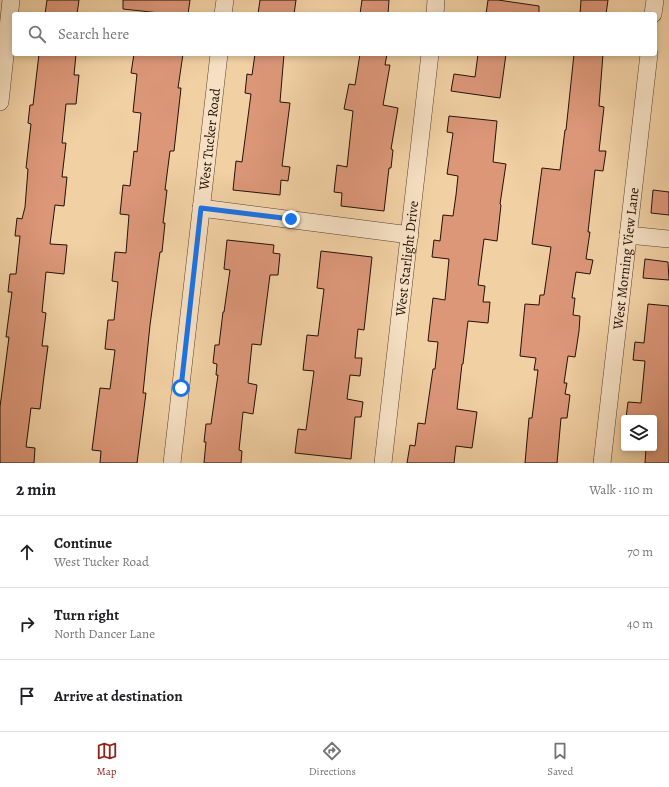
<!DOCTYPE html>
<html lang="en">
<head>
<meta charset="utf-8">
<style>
	body { margin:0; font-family:Alegreya,serif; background:#f2f2f2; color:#202124 }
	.controls { position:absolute; right:12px; bottom:12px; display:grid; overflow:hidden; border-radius:4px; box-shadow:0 2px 6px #0003 }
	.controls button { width:36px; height:36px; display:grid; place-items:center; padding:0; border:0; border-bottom:1px solid #e0e0e0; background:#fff; color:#202124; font:20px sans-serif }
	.stop { position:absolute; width:12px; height:12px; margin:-9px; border:3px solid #1a73e8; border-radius:50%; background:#fff }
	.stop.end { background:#1a73e8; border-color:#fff; box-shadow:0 1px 4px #0008 }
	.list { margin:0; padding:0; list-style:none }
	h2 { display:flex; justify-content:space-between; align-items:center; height:52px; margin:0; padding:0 16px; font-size:17px }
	h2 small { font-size:13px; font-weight:400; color:#757577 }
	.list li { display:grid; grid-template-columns:26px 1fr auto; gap:12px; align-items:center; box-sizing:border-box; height:72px; padding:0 16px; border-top:1px solid #e0e0e0 }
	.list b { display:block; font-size:15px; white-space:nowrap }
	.list p { margin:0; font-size:13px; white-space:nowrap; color:#757577 }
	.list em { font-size:13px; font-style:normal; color:#757577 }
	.icon { flex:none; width:22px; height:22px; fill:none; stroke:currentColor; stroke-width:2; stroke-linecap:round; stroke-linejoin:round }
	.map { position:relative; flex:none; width:669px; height:463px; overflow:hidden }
	.search { position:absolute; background:#fff; box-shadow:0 2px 6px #0003; left:12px; right:12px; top:12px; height:44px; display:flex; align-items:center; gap:10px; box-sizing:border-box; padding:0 14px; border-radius:4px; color:#757577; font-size:15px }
	.sheet { height:268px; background:#fff }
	nav { display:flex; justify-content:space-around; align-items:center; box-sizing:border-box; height:56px; border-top:1px solid #e0e0e0; background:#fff; font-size:11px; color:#757577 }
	nav a { display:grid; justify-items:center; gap:2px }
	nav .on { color:#8f2418 }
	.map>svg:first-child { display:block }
	.building { fill:#dc9779; stroke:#231109 }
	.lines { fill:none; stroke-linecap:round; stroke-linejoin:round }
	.street-casing { stroke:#564130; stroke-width:18 }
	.street { stroke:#f6e0c3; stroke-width:17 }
	.route { stroke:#1a73e8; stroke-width:5 }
	.labels { text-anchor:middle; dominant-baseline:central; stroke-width:4; stroke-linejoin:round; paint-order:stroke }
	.street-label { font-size:14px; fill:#231109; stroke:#f6e0c3 }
</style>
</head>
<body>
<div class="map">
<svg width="669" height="463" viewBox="0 0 669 463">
	<rect width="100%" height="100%" fill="#f1d0a3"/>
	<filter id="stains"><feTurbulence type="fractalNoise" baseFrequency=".005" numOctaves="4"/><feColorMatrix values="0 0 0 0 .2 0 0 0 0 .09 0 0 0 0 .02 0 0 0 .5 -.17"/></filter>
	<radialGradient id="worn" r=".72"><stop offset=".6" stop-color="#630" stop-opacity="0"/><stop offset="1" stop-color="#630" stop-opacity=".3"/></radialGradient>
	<!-- building -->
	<g class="building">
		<path d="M47 0H79L77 14H45Z"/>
		<path d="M123 0H190L188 14H169L123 9Z"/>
		<path d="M260 0H296L294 14H258Z"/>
		<path d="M362 0H389L388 14H360Z"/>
		<path d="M488 0H498L539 6V14H486Z"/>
		<path d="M581 0H608L606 14H580Z"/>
		<path d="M39 54H76L74 75H79L76 104H66L62 143H66L62 177H67L64 206 55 205 50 244 67 245 64 274 46 272 42 312 46 313 42 346H48L44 376 40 409 31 408 26 447 35 448 34 463H0V407L9 337H6L12 292H8L10 274H16L20 236H15L17 218 22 219 25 207 28 169 26 168 31 124 28 123 30 105H33Z"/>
		<path d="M134 54H183L178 88H181L174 151H170L165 190H167L163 223H165L162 252H160L150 325 143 393H146L137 463H100L101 451 92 450 100 388 110 389 115 350 105 349 108 320H114L118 282 112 281 115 252 126 253 129 215 120 214 123 185 130 186 134 151 137 152 141 113 133 112 137 74 131 73Z"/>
		<path d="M255 54H284L280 102 290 103 282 166 290 167 288 181 281 180 280 195 233 190 236 161 242 162 251 94 245 93 247 74 252 75Z"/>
		<path d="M360 54H387L385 65H390L383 105 398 108 391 149 393 150 391 168H389L384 211 341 206 342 193 334 192 337 165 347 167 353 111 344 109 349 84 355 85Z"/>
		<path d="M478 54H506L500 98 451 91 454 74 475 77Z"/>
		<path d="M574 54H603L599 106 604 107 599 151H606L603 171 595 170 588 232H590L586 259 593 260 590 274 576 272 572 298H575L573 315 580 316 579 331 575 357 568 356 564 383H567L565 394 570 395 567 418H561L557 463H525L529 418H532L538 370H534L536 358 520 356 525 304 539 305 540 295H544L551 247 532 244 542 168 560 170 565 130H566Z"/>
		<path d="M449 116 497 121 493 162 506 164 500 204 501 205 497 241 484 239 478 285 485 286 483 302H490L488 323 468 321 463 364H462L457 409 477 412 472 448 456 446 454 463H407L410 445 415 446 418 423 425 424 433 369H435L438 342 428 341 433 298 445 300 449 259 432 257 434 240 440 241 443 215 453 216 456 195 458 176 447 174 453 133 447 132Z"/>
		<path d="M653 190 669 192V215L651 213Z"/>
		<path d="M227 240 274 245 273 253 280 254 278 275H270L261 345 252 344 248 383 257 385 253 414 243 412 239 450 242 451 241 463H204L206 442H204L206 424H211L218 375H216L217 364 213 363 215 345H219L223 312H224L230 270 224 269Z"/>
		<path d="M321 251 372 257 364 330 358 329 355 358H362L360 376 350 375 347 399 363 402 361 417H355L351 459 295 453 298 429 306 430 314 371 303 370 307 335 318 336 324 289 317 288Z"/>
		<path d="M645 259 668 262 669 280 643 278Z"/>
		<path d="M648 304 669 306V463H645L646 448H654V418H626L628 402 641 403 645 361 633 360 635 342 644 343Z"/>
	</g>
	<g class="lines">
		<!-- street casing -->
		<g class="street-casing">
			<g id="street">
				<path d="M223 14 225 0"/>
				<path d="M435 14 436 0"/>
				<path d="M653 14 655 0"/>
				<path d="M0 102 11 0"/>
				<path d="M201 208 410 235"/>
				<path d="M628 235 669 239"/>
				<path id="s1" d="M172 463 219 54"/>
				<path id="s2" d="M383 463 430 54"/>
				<path id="s3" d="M602 463 649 54"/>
			</g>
		</g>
		<!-- street -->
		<use href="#street" class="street"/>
	</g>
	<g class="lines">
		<!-- route -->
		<path class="route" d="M181 388 201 208 291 219"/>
	</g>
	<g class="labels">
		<!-- street labels -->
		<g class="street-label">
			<text stroke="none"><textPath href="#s1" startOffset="326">West Tucker Road</textPath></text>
			<text stroke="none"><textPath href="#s3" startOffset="206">West Morning View Lane</textPath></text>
			<text stroke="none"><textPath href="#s2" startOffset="206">West Starlight Drive</textPath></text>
		</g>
	</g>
	<rect width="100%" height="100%" filter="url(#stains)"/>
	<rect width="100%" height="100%" fill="url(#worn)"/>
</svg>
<div class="controls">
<button><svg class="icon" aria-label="layers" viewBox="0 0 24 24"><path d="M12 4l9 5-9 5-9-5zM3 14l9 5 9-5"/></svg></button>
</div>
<div class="stop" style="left:181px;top:388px"></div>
<div class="stop end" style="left:291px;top:219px"></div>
<div class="search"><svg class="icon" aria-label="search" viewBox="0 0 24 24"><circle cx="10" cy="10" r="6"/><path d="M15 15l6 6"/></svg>Search here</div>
</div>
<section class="sheet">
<h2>2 min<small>Walk · 110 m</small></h2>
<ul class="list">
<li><svg class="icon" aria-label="ahead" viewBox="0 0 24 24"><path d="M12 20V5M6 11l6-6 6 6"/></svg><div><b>Continue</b><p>West Tucker Road</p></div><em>70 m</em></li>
<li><svg class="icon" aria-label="right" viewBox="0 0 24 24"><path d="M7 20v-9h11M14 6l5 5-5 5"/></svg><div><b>Turn right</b><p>North Dancer Lane</p></div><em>40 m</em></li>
<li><svg class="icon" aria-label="arrive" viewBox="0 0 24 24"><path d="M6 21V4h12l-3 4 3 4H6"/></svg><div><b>Arrive at destination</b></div></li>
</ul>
</section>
<nav>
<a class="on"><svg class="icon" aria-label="map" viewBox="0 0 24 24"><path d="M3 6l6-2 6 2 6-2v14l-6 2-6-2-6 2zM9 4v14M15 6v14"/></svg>Map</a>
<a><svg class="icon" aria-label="directions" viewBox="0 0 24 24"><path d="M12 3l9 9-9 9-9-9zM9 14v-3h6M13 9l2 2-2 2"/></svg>Directions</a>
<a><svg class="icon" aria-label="saved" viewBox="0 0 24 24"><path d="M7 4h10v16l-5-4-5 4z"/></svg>Saved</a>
</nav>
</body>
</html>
